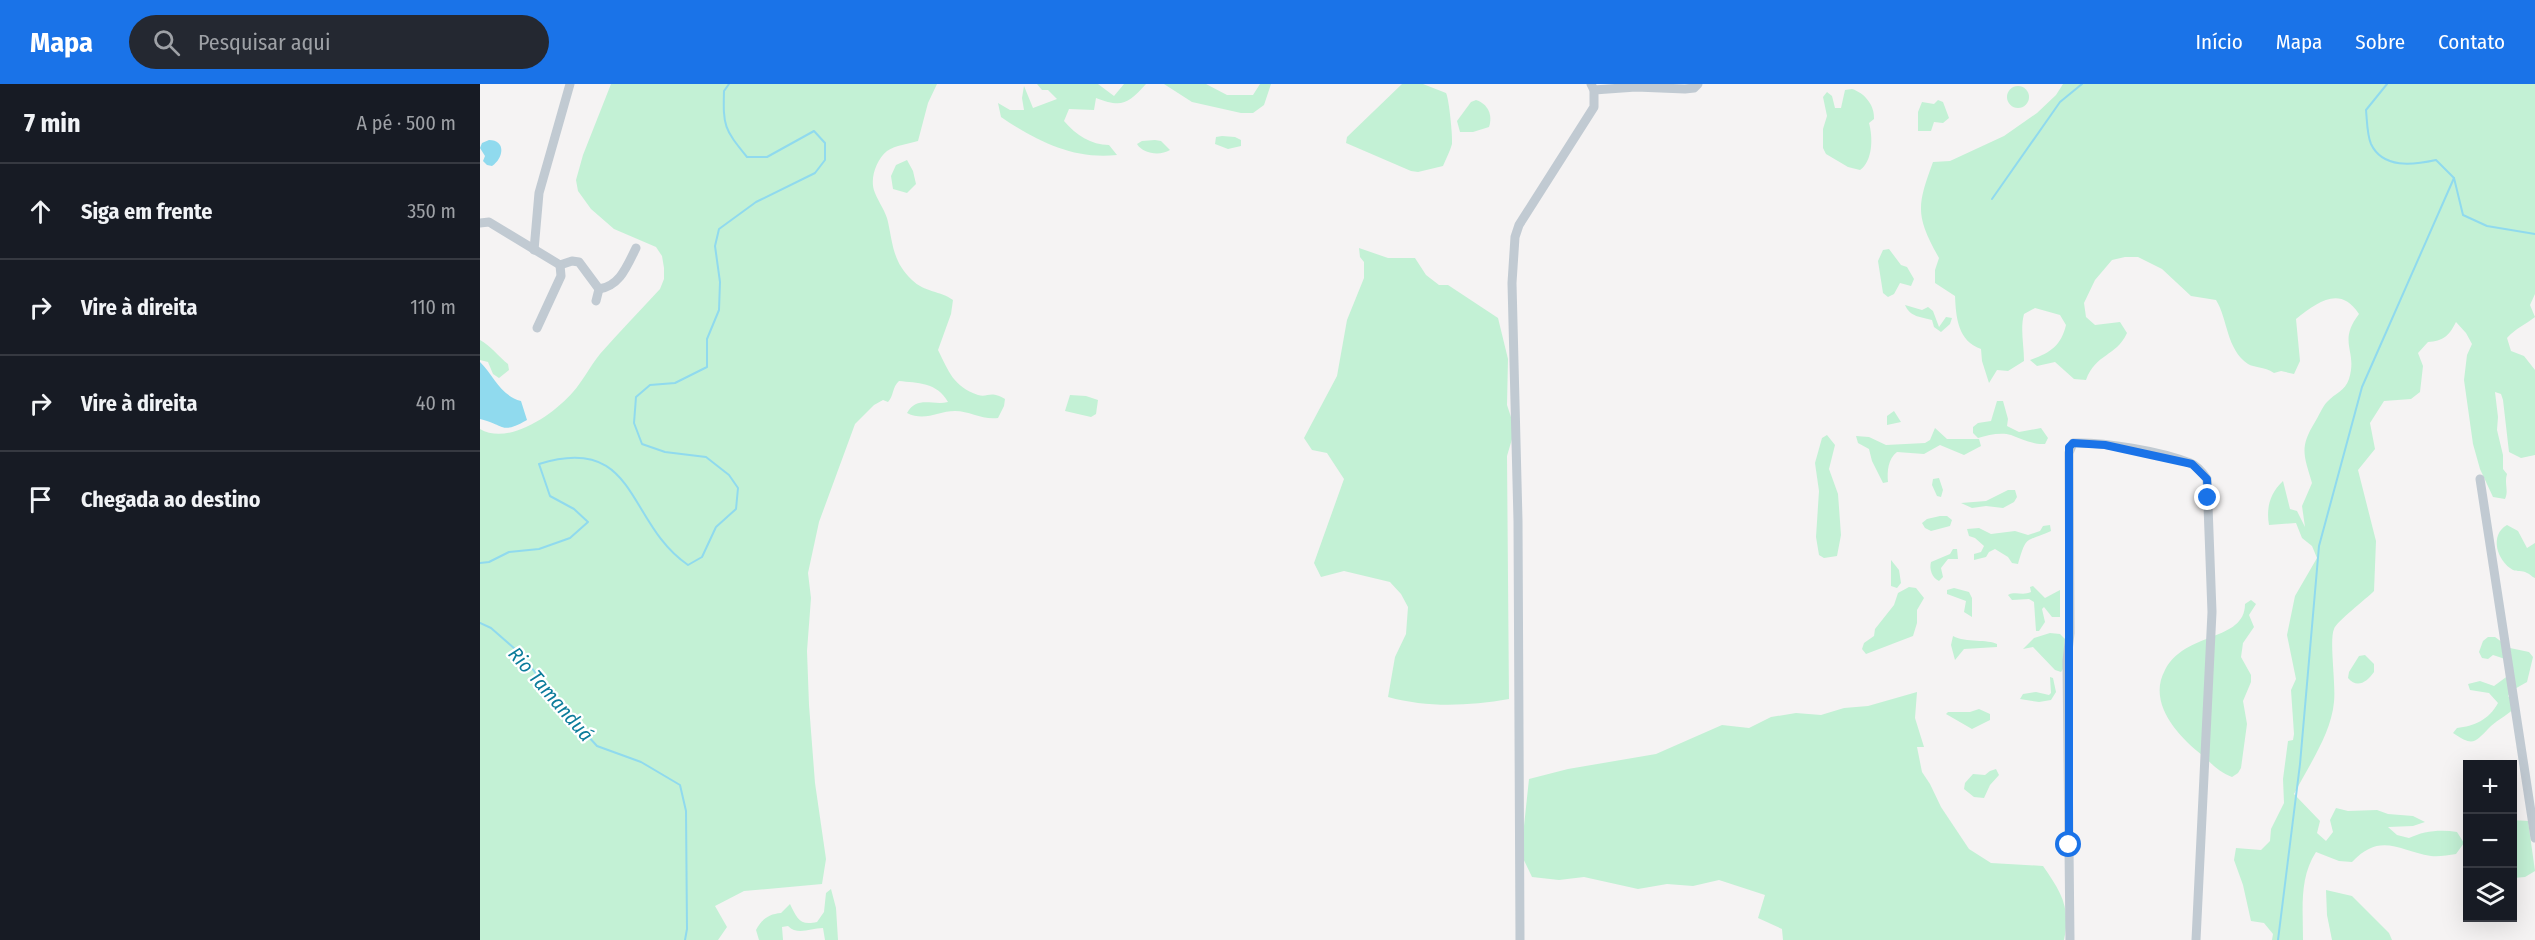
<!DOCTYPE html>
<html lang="pt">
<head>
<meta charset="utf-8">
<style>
	body { margin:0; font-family:"Fira Sans Condensed",sans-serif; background:#242831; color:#f1f3f6 }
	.controls { position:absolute; right:18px; bottom:18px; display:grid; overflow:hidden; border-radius:0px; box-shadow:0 6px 24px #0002 }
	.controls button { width:54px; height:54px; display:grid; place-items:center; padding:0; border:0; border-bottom:2px solid #363941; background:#171b24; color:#f1f3f6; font:30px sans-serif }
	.stop { position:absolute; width:18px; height:18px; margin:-14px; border:4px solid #1a73e8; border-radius:50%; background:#fff }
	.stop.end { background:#1a73e8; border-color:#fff; box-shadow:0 2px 6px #0008 }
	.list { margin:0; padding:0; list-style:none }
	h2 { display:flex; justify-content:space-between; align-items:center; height:78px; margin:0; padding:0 24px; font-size:26px }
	h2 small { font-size:20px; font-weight:400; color:#9ea1a6 }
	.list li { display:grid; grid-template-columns:39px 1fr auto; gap:18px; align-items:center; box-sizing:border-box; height:96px; padding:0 24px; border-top:2px solid #363941 }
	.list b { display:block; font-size:22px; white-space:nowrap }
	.list em { font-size:20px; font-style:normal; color:#9ea1a6 }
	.icon { flex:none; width:33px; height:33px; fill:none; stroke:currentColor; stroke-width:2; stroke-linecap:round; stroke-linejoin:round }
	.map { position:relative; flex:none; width:2055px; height:856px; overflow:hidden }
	header { display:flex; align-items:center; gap:36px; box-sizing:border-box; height:84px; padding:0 30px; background:#1a73e8; color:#fff }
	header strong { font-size:28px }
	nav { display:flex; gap:33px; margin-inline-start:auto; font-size:21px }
	.search { width:420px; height:54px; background:#242831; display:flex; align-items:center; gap:15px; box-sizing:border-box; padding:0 21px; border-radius:33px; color:#9ea1a6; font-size:22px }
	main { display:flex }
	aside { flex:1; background:#171b24 }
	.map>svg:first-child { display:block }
	.green { fill:#c3f1d5 }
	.water { fill:#90daee }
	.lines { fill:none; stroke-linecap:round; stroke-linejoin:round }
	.stream { stroke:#90daee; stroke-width:2 }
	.minor { stroke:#c1cad2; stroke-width:9 }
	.route { stroke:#1a73e8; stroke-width:8 }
	.labels { text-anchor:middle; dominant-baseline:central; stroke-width:4.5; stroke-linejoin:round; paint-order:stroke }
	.water-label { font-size:20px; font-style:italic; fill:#0c7c9b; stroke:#fff }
</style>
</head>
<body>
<header>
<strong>Mapa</strong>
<div class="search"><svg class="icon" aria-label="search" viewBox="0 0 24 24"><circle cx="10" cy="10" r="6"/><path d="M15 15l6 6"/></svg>Pesquisar aqui</div>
<nav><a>Início</a><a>Mapa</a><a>Sobre</a><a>Contato</a></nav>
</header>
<main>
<aside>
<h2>7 min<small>A pé · 500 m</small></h2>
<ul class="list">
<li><svg class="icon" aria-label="ahead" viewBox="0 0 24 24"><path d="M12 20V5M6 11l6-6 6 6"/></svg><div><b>Siga em frente</b></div><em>350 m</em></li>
<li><svg class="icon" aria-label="right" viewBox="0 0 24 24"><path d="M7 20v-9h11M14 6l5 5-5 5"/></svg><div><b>Vire à direita</b></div><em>110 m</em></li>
<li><svg class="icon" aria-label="right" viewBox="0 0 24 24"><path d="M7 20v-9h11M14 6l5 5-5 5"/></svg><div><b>Vire à direita</b></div><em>40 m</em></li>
<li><svg class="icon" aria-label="arrive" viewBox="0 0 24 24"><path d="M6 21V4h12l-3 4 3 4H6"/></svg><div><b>Chegada ao destino</b></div></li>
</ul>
</aside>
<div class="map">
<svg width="2055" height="856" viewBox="0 0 2055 856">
	<rect width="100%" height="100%" fill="#f5f3f3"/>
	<!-- green -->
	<g class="green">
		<path d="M131 0H457L448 19 438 57C428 60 416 61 407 67 396 76 389 96 395 109 399 119 406 128 408 138 413 161 413 178 432 196 444 208 461 207 473 216L471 230 458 266C469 288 473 302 498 311 508 314 510 306 525 315L524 322 518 334C502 336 490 327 475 327 458 327 445 338 427 329 437 311 453 322 468 318 457 298 437 299 419 297 412 303 414 312 408 318L403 316 394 321 375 340 339 438 328 489 331 514 327 567 329 621 335 699 346 775 342 800 264 807 235 822 247 843 238 856H0V345C29 362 74 330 93 308 103 297 110 282 120 270 139 248 160 227 180 205L184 195V184L182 172 176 163 134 145 111 125 98 107 96 96 103 71Z"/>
		<path d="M557 0H618L634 12 644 0H666C648 20 642 24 616 14L614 26 589 25 584 37C596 51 611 61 629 61L637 71C594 76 556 57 521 33L518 19 530 26H544L542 14 544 2 553 24 577 15 568 6H562Z"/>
		<path d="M684 0H726L747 11H773L780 0H791L784 21 773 29H761L712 18Z"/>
		<path d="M922 0H943L966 9C969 14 973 54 972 60 970 67 966 75 963 82L938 88 931 87 866 59 867 53Z"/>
		<path d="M1583 0H2055V210L2050 221 2055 233C2045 241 2036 244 2027 254L2031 267 2044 272 2055 286V371L2041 374 2029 368 2023 316 2021 310 2015 308 2018 333 2017 346 2023 371V385L2027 390C2024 399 2029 407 2025 415L2013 413 2000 385 1993 360 1984 296 1987 271 1992 260 1986 249 1976 238C1969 252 1963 257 1948 258L1938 269 1943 282 1940 308 1931 315 1904 317 1890 339 1895 365 1878 386 1896 457 1894 507C1886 515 1856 538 1854 545 1849 557 1856 599 1854 618 1851 650 1829 681 1814 710L1840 737 1837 749 1846 757 1853 748 1850 736 1856 724 1868 727 1897 726 1908 730 1933 732 1945 738 1933 742 1908 743 1917 751 1929 754C1943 747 1961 745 1977 748L1984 759 1976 770C1968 771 1959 773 1951 772 1918 766 1900 748 1872 778L1859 777 1836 768C1819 794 1823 825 1823 856H1792L1793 850 1784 839 1771 837 1763 801 1754 776 1756 764 1781 766 1790 757 1791 745 1804 719 1803 695 1808 657 1813 656 1814 650 1811 606 1816 595 1807 551 1815 512 1837 474 1832 462 1822 454 1816 439 1789 441C1786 424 1790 409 1803 397L1810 425 1817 427 1825 443 1822 422 1832 399C1824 371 1819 364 1835 338 1839 332 1842 323 1847 318 1855 309 1865 307 1869 295 1878 266 1857 259 1879 230 1860 201 1838 218 1816 235L1820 277 1814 290 1801 287 1794 289C1784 282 1774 284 1768 280 1746 265 1748 235 1736 216L1711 212 1682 185 1658 173H1645L1632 176 1615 196 1604 219 1606 233 1615 241 1640 238 1647 249C1636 273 1616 269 1606 296L1594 295 1575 278 1557 282 1550 276C1570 269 1581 262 1586 241L1580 231 1555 224 1544 230C1540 245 1544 261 1544 277L1528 287 1517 286 1509 299 1502 277 1501 265C1478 257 1476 234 1475 212L1455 199V186L1459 174C1435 131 1437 122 1453 78L1470 77 1524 52 1557 29 1576 11Z"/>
		<circle cx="1538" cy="13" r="11"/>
		<path d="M1372 5C1385 9 1395 22 1394 35L1389 39C1393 53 1393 77 1380 86L1368 83 1346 70 1343 64V45L1347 32 1343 13 1347 8 1352 12 1355 24H1361L1365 6Z"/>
		<path d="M996 16C1008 20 1013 31 1009 43L993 48H980L977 37 991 18Z"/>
		<path d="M1458 16 1463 18 1469 34 1463 39 1454 38 1451 47H1438V28L1442 18 1454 20Z"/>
		<path d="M742 52 755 53 761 56V62L748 65 735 60 736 53Z"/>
		<path d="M675 56 681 57 690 66C680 72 663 70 657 60L662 57Z"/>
		<path d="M427 76 433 87 436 100 427 109 413 105 411 92 416 81Z"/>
		<path d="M879 164 908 174H935L946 191 959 201H968L1018 234 1028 275 1027 321 1032 336V355L1027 372 1029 615C988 622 948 624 908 613L915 573 926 550 928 523 921 510 910 498 864 487 841 493 834 479 864 395 847 369 832 366 824 354 857 292 867 236 884 194V178L880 173Z"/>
		<path d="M1409 165 1421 181 1427 183 1434 195 1431 202 1420 199 1414 210 1408 213 1403 209 1398 177 1403 166Z"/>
		<path d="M1425 221 1442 226 1448 223 1453 227 1459 243 1466 233 1472 234 1470 240 1461 248 1454 243 1452 236C1441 233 1430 233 1425 221Z"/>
		<path d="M0 256C10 261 19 273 28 280L29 286 19 294 13 290 8 278 0 276Z"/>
		<path d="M590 311 606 312 618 316 616 330 611 333 585 327Z"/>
		<path d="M1517 317H1523L1528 335 1527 342 1539 348 1561 344 1568 354 1565 360C1554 361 1542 355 1531 351 1521 348 1508 351 1498 354L1493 349V343L1498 339 1511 337Z"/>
		<path d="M1414 327 1421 338 1407 341V332Z"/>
		<path d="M1455 344 1467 355H1499L1501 362 1484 371 1460 361 1444 370 1417 368C1408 375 1407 387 1408 398L1403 399 1392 377 1389 365 1378 359 1376 352 1389 353 1406 361 1445 359 1450 356Z"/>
		<path d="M1347 351 1355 361 1349 385 1358 410 1361 451 1357 472 1344 474 1339 471 1336 453 1339 407 1335 379 1342 354Z"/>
		<path d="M1459 394 1463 406 1461 413 1457 412 1452 401 1453 395Z"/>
		<path d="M1528 406H1535L1537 413 1534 418 1523 424 1506 422 1492 424 1481 419 1506 417Z"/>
		<path d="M1460 432H1467L1472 436 1470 442 1451 447 1445 444 1442 439 1447 435Z"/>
		<path d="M1570 441 1571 447C1545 459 1547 450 1538 480L1532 479 1528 473 1515 465 1509 468 1506 473 1494 476V470L1501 468 1504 462 1495 454 1489 452 1487 445 1499 444 1511 450 1535 447 1548 451 1560 447 1563 442Z"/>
		<path d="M2027 441 2038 447 2047 464 2055 459V494C2052 493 2050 490 2047 489 2042 486 2037 488 2033 486 2017 477 2009 451 2027 441Z"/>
		<path d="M1473 465H1477L1478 475H1468L1461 484 1463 493 1459 497C1452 494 1449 485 1451 478L1470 470Z"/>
		<path d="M1411 476 1419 486 1421 499 1417 504 1411 502Z"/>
		<path d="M1553 502 1565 514 1580 506V533H1572L1564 523 1562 525 1565 538 1559 547H1556L1554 518 1549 515 1532 516 1528 511C1535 507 1543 512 1551 508L1550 503Z"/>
		<path d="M1429 503 1436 504 1444 514 1437 526V539L1433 552 1386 570 1382 565 1384 559 1394 552 1395 545 1414 521 1418 509Z"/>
		<path d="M1474 504 1489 508 1492 514V533L1484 528 1486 517 1467 510V506Z"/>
		<path d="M1771 516 1776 520 1769 531 1774 543 1763 559 1761 573 1771 591V598L1763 617 1767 640 1761 684 1758 689 1752 693C1739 688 1732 680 1722 671 1698 652 1667 619 1685 586 1705 547 1765 558 1765 520Z"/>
		<path d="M1570 549 1580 550 1585 555 1583 585 1581 588 1575 586 1553 563 1543 565 1554 554Z"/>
		<path d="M1473 552C1486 559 1508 555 1517 560V563L1484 565 1475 576 1471 561Z"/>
		<path d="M2008 553H2015L2030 564 2049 568 2053 573 2047 598 2031 607 2028 612 2037 622C2029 630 2019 635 2011 642 1994 659 1994 663 1973 649L1977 644C1994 642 2009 636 2018 619L2009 609 1990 606 1988 600 2000 597 2014 602 2029 591 2025 575 2013 571 2008 575 2002 574 1999 568 2003 557Z"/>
		<path d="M1885 571 1894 580V588C1887 598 1877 605 1868 594L1869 588 1879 572Z"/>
		<path d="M1570 593 1573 594 1576 608 1571 616 1559 618 1540 615 1543 610 1556 608 1569 611 1571 609Z"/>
		<path d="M1437 608 1435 634 1444 663H1437L1442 688 1450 700 1461 723 1489 765 1511 779 1563 782C1581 808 1591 823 1584 856H1303L1302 845 1278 834 1285 811 1239 796 1213 802 1187 800 1158 805 1104 793 1079 796 1052 793 1041 770 1049 695 1088 685 1176 670 1242 641 1269 644 1291 633 1316 629 1341 631 1364 624 1388 622Z"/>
		<path d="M1499 625 1510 630V636L1492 645 1466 630 1468 628H1490Z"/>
		<path d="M1516 685 1519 691 1510 701 1504 714 1494 713 1484 705 1485 699 1493 690 1505 691 1510 687Z"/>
		<path d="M2032 736 2048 737 2055 787 2045 793 2033 794Z"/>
		<path d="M351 805 356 824 358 856H345L343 844C330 844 318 852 308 842L302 843 303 856H279L276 846C282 835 289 830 301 829L310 820C317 834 319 842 337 838L344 828 346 809Z"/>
		<path d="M1846 806 1872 812 1909 849 1912 856H1852L1847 831Z"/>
	</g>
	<!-- water -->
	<g class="water">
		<path d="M9 56C26 56 24 74 12 82L7 81 3 77 5 72 0 64 2 59Z"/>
		<path d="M0 278C14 292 21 312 41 317L47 336C20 351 26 341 0 335Z"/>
	</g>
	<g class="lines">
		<!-- stream -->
		<g class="stream">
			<path d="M1907 0 1886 26C1887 36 1887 51 1891 60 1903 85 1933 81 1956 76L1974 94 1983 131 2007 142 2055 150"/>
			<path d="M1512 115 1580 18 1602 0"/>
			<path d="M0 479 9 478 29 468 59 465 90 454 108 438 94 425 70 412 59 380C158 349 146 439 208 481L222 473 236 443 256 425 258 404 249 391 226 373 185 368 162 360 154 339 156 313 170 301 195 299 227 283V255L239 226 240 198 235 162 239 145 276 118 335 89 345 76V59L334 47 287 73H267C244 45 243 42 244 7L249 0"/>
			<path d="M0 539 11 544 43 572 77 618 117 662 161 678 200 701 206 727 207 845 205 856"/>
			<path d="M1798 856 1820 680 1839 462 1882 303 1974 94"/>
		</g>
		<!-- minor -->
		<g class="minor">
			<path d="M1114 6 1156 3 1205 5 1214 4 1218 0"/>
			<path d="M0 139 9 138 80 181 92 177 99 178 119 205 116 217"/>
			<path d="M54 166 59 109 90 0"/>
			<path d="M119 205C140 202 147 182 156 164"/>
			<path d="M57 244 81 192 80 181"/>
			<path d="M2000 395 2055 754"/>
			<path d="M1040 856 1038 437 1032 199 1035 153 1039 141 1114 23V6L1111 0"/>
			<path d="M1590 856 1587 577 1590 549 1589 369 1593 359C1625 358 1680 367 1710 379 1718 382 1723 389 1727 395L1732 528 1716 856"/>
		</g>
	</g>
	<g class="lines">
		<!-- route -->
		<path class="route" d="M1589 761V363L1593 359 1625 361 1712 380 1727 395 1728 414"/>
	</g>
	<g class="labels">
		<!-- water labels -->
		<g class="water-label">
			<text transform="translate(71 610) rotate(49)">Rio Tamanduá</text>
		</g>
	</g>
</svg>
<div class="controls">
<button>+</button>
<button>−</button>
<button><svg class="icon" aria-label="layers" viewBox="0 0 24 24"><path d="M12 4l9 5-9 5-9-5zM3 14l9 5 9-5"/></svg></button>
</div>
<div class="stop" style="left:1589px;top:761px"></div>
<div class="stop end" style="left:1728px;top:414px"></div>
</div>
</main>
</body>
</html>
